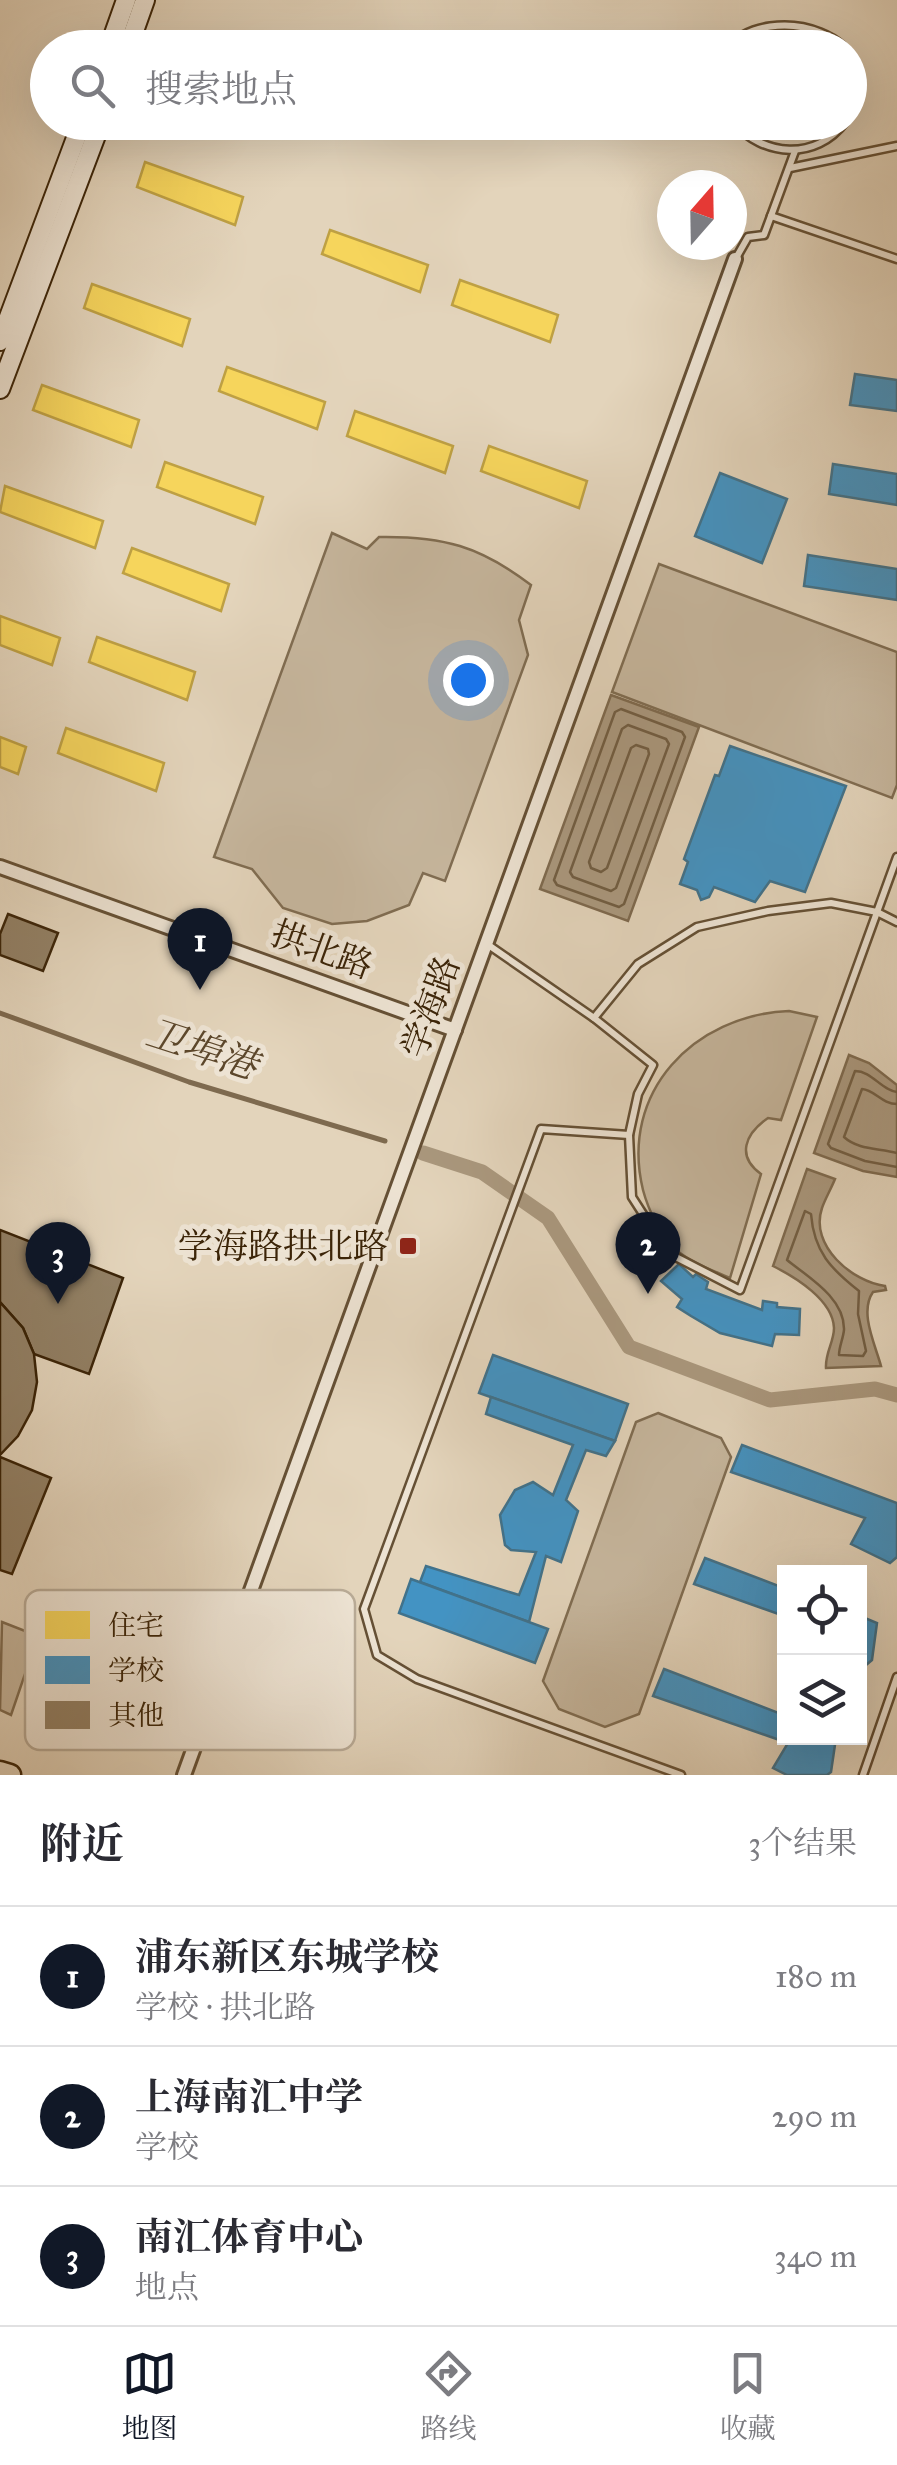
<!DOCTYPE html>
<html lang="zh">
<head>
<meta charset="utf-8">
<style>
	body { margin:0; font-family:"IM FELL Great Primer","Noto Serif SC",serif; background:#f7f7f7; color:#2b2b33 }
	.controls { position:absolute; right:30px; bottom:30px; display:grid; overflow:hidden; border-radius:0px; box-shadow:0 10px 40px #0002 }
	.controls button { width:90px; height:90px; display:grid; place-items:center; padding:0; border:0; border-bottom:2px solid #e1e1e2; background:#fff; color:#2b2b33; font:50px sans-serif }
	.compass { position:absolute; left:657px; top:170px; width:90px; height:90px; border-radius:50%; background:#fff; box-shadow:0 10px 40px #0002; rotate:20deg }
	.you { position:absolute; left:468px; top:680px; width:35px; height:35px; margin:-25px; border:8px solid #fff; border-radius:50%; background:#1a73e8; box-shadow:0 0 0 15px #1a73e833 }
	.badge { display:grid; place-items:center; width:65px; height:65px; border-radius:50%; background:#111827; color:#fff; font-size:32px; font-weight:700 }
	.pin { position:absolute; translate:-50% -82px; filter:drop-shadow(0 2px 5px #0008) }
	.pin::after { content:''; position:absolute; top:52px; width:35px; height:30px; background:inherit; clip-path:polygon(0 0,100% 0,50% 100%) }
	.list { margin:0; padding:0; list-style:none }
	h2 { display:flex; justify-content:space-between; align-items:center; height:130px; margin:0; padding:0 40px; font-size:42px }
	h2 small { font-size:32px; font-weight:400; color:#7c7c81 }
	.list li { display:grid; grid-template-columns:65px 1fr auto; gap:30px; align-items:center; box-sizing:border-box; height:140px; padding:0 40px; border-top:2px solid #e1e1e2 }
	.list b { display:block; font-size:38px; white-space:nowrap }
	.list p { margin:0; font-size:32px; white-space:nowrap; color:#7c7c81 }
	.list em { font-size:32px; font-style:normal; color:#7c7c81 }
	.icon { flex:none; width:55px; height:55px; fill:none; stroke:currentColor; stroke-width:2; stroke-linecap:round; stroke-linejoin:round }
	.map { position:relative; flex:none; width:897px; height:1775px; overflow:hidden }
	.search { position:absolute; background:#fff; box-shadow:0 10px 40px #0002; left:30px; right:30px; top:30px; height:110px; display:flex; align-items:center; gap:25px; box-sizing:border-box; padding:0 35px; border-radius:55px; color:#7c7c81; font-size:38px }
	.sheet { height:550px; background:#fff }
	nav { display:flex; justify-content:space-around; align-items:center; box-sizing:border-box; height:140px; border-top:2px solid #e1e1e2; background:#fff; font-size:28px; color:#7c7c81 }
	nav a { display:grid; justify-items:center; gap:5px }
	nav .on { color:#111827 }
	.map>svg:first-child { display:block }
	.green { fill:#c6b69d; stroke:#806d52; stroke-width:2.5 }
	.water { fill:#aa987e; stroke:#7e6a4f; stroke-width:2.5 }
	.homes { fill:#f6d55c; stroke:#bea043; stroke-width:2.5 }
	.schools { fill:#4393c3; stroke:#41728b; stroke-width:2.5 }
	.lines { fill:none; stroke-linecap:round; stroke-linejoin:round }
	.shore { stroke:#725e43; stroke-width:2.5 }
	.stream { stroke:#7e6a4f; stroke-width:5 }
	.canal { stroke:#aa987e; stroke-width:15 }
	.building { fill:#928065; stroke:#3b2408; stroke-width:2.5 }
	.lane-casing { stroke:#655035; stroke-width:11 }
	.street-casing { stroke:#655035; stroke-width:18 }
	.secondary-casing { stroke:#3b2408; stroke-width:22 }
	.primary-casing { stroke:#3b2408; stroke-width:25 }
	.lane { stroke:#ede3d3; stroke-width:6 }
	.street { stroke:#ede3d3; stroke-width:12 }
	.secondary { stroke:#ede3d3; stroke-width:18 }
	.primary { stroke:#e3d4bb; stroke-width:20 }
	.poi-dot { fill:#8f2418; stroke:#ede3d3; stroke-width:4 }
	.labels { text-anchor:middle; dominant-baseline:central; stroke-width:10; stroke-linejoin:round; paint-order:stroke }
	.street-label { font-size:35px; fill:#3b2408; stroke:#ede3d3 }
	.poi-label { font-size:35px; fill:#3b2408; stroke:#ede3d3; text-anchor:end }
	.water-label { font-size:38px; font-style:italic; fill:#5c472b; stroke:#ede3d3 }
	.key { fill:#ede3d3; stroke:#b8aa96; stroke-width:2.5 }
	.key-label { font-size:28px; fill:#3b2408 }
</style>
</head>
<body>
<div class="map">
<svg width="897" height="1775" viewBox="0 0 897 1775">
	<rect width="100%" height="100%" fill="#e3d4bb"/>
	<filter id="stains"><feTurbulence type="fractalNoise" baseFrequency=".002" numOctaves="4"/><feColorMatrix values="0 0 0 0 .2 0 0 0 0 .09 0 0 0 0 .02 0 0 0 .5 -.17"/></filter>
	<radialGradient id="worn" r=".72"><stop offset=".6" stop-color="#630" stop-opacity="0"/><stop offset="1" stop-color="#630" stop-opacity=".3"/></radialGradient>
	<!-- green -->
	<g class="green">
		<path d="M332 533 367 549 379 537C443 536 480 546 531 585L519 620 528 655 445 881 423 873 409 905 367 921 332 924 283 908 252 869 214 857Z"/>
		<path d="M659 564 897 652V785L892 798 612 692Z"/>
		<path d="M789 1011 817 1017 781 1120 768 1118C745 1134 736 1156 761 1174L730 1278C712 1270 692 1263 676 1250 661 1237 648 1209 643 1190 619 1092 694 1015 789 1011Z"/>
		<path d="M658 1413 721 1438 731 1457 639 1714 605 1727 559 1709 543 1681 636 1422Z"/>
		<path d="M2 1622 38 1636 11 1715 0 1710Z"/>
	</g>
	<!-- water -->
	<g class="water">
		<path d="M611 695 699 727 628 921 540 889Z"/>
		<path d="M849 1055 869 1063 897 1085V1177L863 1171 814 1153Z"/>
		<path d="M807 1169 835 1179C831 1189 825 1199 822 1208 809 1246 853 1282 885 1286L886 1290 873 1292C859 1312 875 1344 881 1366L826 1368C825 1353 834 1342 834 1328 833 1300 795 1277 773 1266Z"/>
	</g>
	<!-- homes -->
	<g class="homes">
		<path d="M145 162 243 197 235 225 137 187Z"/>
		<path d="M330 230 428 265 420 292 322 254Z"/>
		<path d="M460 280 558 315 550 342 452 305Z"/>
		<path d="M92 284 190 319 182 346 84 308Z"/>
		<path d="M227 367 325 402 317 429 219 391Z"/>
		<path d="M42 385 139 420 131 447 33 410Z"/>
		<path d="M355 411 453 446 445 473 347 436Z"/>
		<path d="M489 446 587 481 579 508 481 471Z"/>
		<path d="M165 462 263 497 255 524 157 487Z"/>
		<path d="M5 486 103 521 95 548 0 512Z"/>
		<path d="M132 548 229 584 221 611 123 573Z"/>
		<path d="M0 616 60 638 52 665 0 645Z"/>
		<path d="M97 637 195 672 187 700 89 662Z"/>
		<path d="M66 728 164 763 156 791 58 753Z"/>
		<path d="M0 737 26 747 18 774 0 767Z"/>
	</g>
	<!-- schools -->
	<g class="schools">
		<path d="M855 374 897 380V411L850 405Z"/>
		<path d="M833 464 897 474V505L829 494Z"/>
		<path d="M720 473 787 499 762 563 695 536Z"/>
		<path d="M808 555 897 569V600L804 586Z"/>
		<path d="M730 746 846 786 805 892 770 881 755 902 714 887 709 897 701 900 697 890 680 884 688 862 684 859 715 775 719 776Z"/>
		<path d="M679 1264 693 1277 696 1274 708 1282 706 1289 762 1310 763 1301 777 1303V1307L800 1309 799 1335 775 1334 772 1346 720 1333 691 1316 677 1307 682 1299 661 1281Z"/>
		<path d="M493 1355 628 1404 615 1441 479 1393Z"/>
		<path d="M491 1397 615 1441 606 1456 586 1450 566 1500 578 1511 561 1562 546 1556 529 1622 420 1582 426 1566 519 1595 536 1552 511 1550 505 1545 500 1515 515 1490 533 1482 553 1495 573 1445 486 1414Z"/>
		<path d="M742 1445 897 1503V1557L890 1563 851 1544 865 1518 731 1472Z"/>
		<path d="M705 1558 784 1588V1616L694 1584Z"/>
		<path d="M411 1579 548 1629 535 1663 399 1613Z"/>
		<path d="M860 1616 877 1623 872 1660 860 1670Z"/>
		<path d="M664 1669 784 1715V1738H836L831 1772 827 1775H787L773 1768 788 1743 653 1696Z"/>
	</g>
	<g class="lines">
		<!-- shore -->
		<g class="shore">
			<path d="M621 709 682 732 685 737 624 904 619 907 557 885 554 880 615 712Z"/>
			<path d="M628 725 666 739 669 744 616 888 611 891 573 877 570 872 622 729Z"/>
			<path d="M636 745 648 749 649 754 607 868 601 872 591 868 589 862 631 748Z"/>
			<path d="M897 1092C881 1090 872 1071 855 1071L828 1144 831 1148 865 1161 897 1167"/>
			<path d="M897 1104C882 1104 875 1090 862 1089L844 1137C858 1150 879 1148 897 1153"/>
			<path d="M805 1211 811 1214C814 1252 831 1269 859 1291L858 1314 866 1351 863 1356 839 1355C839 1347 843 1339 844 1330 845 1298 808 1277 787 1260Z"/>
		</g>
		<!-- stream -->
		<path class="stream" d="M0 1013 189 1082 385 1141"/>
		<!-- canal -->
		<path class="canal" d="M423 1153 482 1172 548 1218 629 1347 770 1400 875 1389 897 1395"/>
	</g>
	<!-- building -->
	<g class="building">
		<path d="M8 914 58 933 43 971 0 955V934Z"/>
		<path d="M0 1230 123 1278 89 1374 34 1354 23 1328 0 1302Z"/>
		<path d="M0 1302 23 1328 34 1354 37 1382 32 1410 18 1436 0 1455Z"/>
		<path d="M0 1457 51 1478 12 1574 0 1570Z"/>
	</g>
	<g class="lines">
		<!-- lane casing -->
		<g class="lane-casing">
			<g id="lane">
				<path d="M728 48C768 0 894 32 850 116"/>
				<path d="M733 122C763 157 816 161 845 122"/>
				<path d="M790 168 897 146"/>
				<path d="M771 216 897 259"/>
				<path d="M736 258 748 237 764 235 795 151"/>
				<path d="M487 944 594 1018 653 1065 638 1094 629 1135 632 1197 668 1253 740 1290 897 857"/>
				<path d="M594 1018 638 964 697 927 768 911 831 903 877 912 897 922"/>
				<path d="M629 1135 541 1129 364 1609 377 1655 417 1679 681 1775"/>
				<path d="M863 1775 897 1677"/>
			</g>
		</g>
		<!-- street casing -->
		<g class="street-casing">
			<g id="street">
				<path d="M0 867 455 1030"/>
				<path d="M184 1775 735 259"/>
			</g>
		</g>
		<!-- secondary casing -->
		<g class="secondary-casing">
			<g id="secondary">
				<path d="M109 48 126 0"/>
				<path d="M128 48 145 0"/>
				<path d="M0 341 82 122"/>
				<path d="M0 389 101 122"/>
			</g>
		</g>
		<!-- primary casing -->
		<g class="primary-casing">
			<path id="primary" d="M0 1772 10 1775"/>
		</g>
		<!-- lane -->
		<use href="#lane" class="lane"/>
		<!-- street -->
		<use href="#street" class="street"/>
		<!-- secondary -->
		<use href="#secondary" class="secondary"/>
		<!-- primary -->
		<use href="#primary" class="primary"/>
	</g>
	<!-- markers -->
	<rect class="poi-dot" x="398" y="1236" width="20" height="20" rx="5"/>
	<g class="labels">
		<!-- street labels -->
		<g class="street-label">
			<text transform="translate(322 950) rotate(20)">拱北路</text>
			<text transform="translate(431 1007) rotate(-70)">学海路</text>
		</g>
		<!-- poi labels -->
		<g class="poi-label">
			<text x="388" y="1246">学海路拱北路</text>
		</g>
		<!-- water labels -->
		<g class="water-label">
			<text transform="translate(202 1049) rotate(18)">卫埠港</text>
		</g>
	</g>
	<!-- legend -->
	<rect x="25" y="1590" width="330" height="160" rx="15" class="key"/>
	<rect x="45" y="1611" width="45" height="28" fill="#f6d55c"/>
	<rect x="45" y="1656" width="45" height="28" fill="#4393c3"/>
	<rect x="45" y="1701" width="45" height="28" fill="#928065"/>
	<g class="key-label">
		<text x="108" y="1635">住宅</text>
		<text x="108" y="1680">学校</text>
		<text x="108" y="1725">其他</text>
	</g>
	<rect width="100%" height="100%" filter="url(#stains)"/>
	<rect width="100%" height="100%" fill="url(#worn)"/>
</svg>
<div class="controls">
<button><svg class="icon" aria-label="locate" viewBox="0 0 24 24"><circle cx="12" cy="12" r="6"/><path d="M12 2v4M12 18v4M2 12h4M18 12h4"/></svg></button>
<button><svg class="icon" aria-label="layers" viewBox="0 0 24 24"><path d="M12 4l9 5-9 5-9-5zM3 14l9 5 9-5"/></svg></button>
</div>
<svg class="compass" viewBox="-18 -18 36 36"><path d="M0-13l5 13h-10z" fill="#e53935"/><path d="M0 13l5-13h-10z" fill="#7c7c81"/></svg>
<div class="you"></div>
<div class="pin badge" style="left:200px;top:990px">1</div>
<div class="pin badge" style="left:648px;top:1294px">2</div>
<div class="pin badge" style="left:58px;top:1304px">3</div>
<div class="search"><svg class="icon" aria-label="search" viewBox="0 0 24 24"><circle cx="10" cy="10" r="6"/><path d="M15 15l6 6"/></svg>搜索地点</div>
</div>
<section class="sheet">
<h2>附近<small>3个结果</small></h2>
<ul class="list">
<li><span class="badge">1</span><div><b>浦东新区东城学校</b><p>学校 · 拱北路</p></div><em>180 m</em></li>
<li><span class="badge">2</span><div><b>上海南汇中学</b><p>学校</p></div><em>290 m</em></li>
<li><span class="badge">3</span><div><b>南汇体育中心</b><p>地点</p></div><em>340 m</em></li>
</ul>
</section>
<nav>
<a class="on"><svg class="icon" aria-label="map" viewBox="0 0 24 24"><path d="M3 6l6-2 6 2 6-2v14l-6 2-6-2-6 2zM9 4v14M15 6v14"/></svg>地图</a>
<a><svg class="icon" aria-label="directions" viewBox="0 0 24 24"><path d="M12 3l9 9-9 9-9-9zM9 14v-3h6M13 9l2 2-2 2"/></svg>路线</a>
<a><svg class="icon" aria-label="saved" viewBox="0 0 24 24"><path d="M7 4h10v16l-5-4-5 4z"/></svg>收藏</a>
</nav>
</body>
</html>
